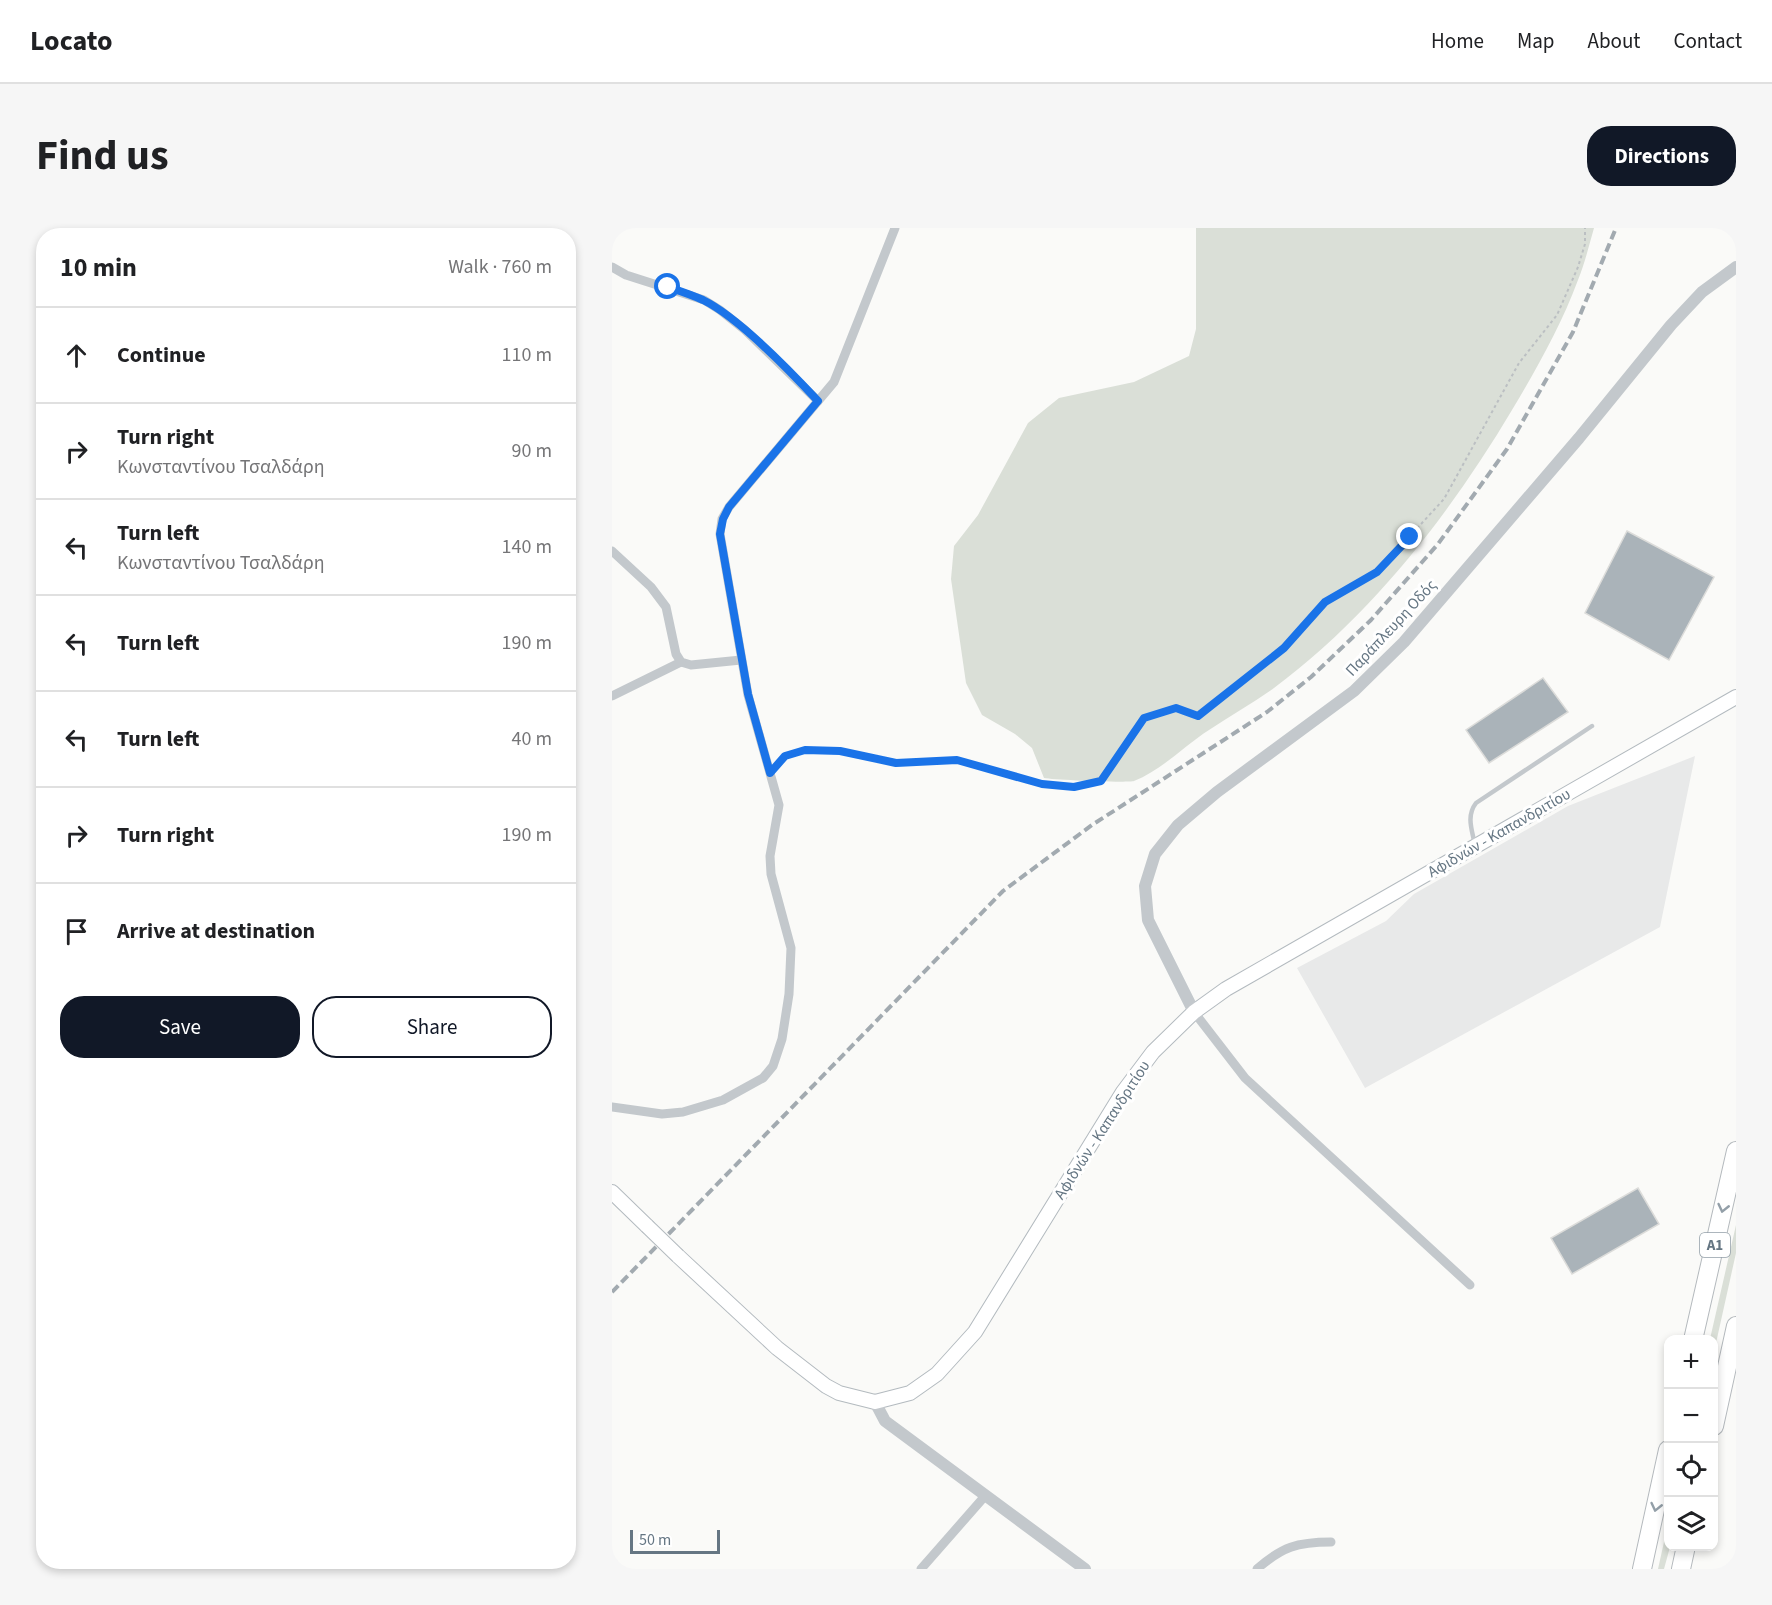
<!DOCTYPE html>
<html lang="en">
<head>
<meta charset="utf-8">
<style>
	body { margin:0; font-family:"Source Sans 3",sans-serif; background:#f6f6f6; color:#202124 }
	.controls { position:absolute; right:18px; bottom:18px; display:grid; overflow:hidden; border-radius:12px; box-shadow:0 3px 9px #0003 }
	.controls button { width:54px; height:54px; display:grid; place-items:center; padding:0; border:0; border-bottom:2px solid #e0e0e0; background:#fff; color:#202124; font:30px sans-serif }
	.scale { position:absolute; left:18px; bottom:15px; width:90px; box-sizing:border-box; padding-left:6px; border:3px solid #657683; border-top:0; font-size:16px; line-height:21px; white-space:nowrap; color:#657683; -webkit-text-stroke:4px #fff; paint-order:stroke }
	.stop { position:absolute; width:18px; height:18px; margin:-14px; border:4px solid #1a73e8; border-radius:50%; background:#fff }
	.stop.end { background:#1a73e8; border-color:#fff; box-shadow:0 2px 6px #0008 }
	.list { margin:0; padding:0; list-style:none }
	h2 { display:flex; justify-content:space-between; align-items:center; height:78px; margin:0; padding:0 24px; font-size:26px }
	h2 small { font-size:20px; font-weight:400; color:#757577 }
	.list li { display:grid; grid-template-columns:39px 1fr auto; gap:18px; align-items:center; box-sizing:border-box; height:96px; padding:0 24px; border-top:2px solid #e0e0e0 }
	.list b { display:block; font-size:22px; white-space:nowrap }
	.list p { margin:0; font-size:20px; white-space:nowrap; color:#757577 }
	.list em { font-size:20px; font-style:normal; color:#757577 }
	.actions { display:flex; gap:12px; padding:18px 24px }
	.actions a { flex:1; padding:14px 0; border:2px solid #111827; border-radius:24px; text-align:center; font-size:21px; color:#111827 }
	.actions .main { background:#111827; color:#fff }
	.icon { flex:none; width:33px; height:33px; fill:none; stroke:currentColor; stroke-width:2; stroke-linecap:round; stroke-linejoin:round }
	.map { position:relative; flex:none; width:1124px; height:1341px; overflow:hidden; border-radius:24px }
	header { display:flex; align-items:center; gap:36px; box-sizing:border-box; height:84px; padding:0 30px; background:#fff; border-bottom:2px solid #e0e0e0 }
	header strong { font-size:28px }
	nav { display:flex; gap:33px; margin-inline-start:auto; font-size:21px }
	.intro { display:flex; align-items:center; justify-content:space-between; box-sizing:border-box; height:144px; padding:0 36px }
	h1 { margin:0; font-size:42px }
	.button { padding:15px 27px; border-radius:24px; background:#111827; color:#fff; font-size:21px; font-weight:700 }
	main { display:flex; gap:36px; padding:0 36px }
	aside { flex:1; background:#fff; border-radius:24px; box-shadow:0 3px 9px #0003 }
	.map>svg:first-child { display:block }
	.built { fill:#e8e9e9 }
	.green { fill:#dadfd7 }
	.building { fill:#aab3b9; stroke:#dcdcda; stroke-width:1.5 }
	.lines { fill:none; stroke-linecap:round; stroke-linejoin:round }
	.secondary-casing { stroke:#b3babf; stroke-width:16 }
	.motorway-casing { stroke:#b4b9bd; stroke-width:20 }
	.path { stroke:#bbbfc2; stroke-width:2; stroke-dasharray:3 3; stroke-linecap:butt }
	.service { stroke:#c3c8cc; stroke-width:4.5 }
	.minor { stroke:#c3c8cc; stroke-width:9 }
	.tertiary { stroke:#c3c8cc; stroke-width:12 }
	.secondary { stroke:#fff; stroke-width:14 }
	.motorway { stroke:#fff; stroke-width:18 }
	.rail { stroke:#a2aab0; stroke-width:4; stroke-dasharray:9 4.5; stroke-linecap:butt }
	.secondary-bridge-casing { stroke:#b3babf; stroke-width:16; stroke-linecap:butt }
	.secondary-bridge { stroke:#fff; stroke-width:14 }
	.oneway { stroke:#939fa8 }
	.route { stroke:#1a73e8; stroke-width:8 }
	.labels { text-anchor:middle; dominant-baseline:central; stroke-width:6; stroke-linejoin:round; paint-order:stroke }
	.shield { fill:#fff; stroke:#939fa8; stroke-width:1.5 }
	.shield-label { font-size:15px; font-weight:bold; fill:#657683 }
	.street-label { font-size:16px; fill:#657683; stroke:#fff }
</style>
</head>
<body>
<header>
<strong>Locato</strong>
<nav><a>Home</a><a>Map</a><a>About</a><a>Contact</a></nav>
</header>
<div class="intro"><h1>Find us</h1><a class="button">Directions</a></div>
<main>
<aside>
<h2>10 min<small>Walk · 760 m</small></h2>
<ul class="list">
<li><svg class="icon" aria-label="ahead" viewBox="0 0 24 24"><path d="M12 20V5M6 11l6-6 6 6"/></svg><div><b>Continue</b></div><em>110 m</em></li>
<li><svg class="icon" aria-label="right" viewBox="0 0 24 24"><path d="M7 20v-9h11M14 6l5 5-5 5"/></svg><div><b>Turn right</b><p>Κωνσταντίνου Τσαλδάρη</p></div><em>90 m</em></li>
<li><svg class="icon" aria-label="left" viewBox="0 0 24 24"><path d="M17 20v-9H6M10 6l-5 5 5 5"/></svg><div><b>Turn left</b><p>Κωνσταντίνου Τσαλδάρη</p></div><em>140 m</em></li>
<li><svg class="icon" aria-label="left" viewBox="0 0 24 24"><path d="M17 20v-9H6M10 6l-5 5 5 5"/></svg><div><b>Turn left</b></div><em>190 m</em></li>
<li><svg class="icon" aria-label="left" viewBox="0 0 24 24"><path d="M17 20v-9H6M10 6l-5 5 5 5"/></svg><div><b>Turn left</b></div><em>40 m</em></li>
<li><svg class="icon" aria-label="right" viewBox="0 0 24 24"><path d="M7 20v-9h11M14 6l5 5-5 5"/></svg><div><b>Turn right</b></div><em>190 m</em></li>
<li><svg class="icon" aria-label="arrive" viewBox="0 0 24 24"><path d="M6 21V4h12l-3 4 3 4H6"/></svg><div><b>Arrive at destination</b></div></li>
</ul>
<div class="actions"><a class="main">Save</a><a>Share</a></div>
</aside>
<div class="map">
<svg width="1124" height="1341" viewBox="0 0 1124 1341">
	<rect width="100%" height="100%" fill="#fafaf8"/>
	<!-- built -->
	<path class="built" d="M1083 528 1048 699 753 860 685 740 774 693 802 666 956 578Z"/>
	<!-- green -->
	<g class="green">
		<path d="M584 0H982C977 17 973 35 966 52 949 98 925 140 900 182 838 286 760 387 662 460 641 475 618 488 597 502 572 518 550 542 522 553 516 555 442 552 432 550L420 520 403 506 370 487 354 455 339 351 342 318 366 287 416 195 447 170 522 154 577 128 584 101Z"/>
		<path d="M1124 997V1025L1102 1124V1112L1098 1111Z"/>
		<path d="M1056 1296 1058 1319 1052 1341H1046Z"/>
	</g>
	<!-- building -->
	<g class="building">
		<path d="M1015 303 1102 349 1057 432 973 385Z"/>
		<path d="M931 450 956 484 877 535 854 502Z"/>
		<path d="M1026 960 1047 996 960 1046 939 1010Z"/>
	</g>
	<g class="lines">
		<!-- secondary casing -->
		<g class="secondary-casing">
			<g id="secondary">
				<path d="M0 964 35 998"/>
				<path d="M66 1028 165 1120 214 1158 227 1165 263 1174 298 1165 325 1146 363 1104 511 864 541 824 582 784 614 761 1124 469"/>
			</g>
		</g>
		<!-- motorway casing -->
		<g class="motorway-casing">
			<g id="motorway">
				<path d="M1081 1112 1124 923"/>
				<path d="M1102 1198 1124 1098"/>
				<path d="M1030 1341 1056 1222"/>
				<path d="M1069 1341 1074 1318"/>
			</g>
		</g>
		<!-- path -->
		<path class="path" d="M166 535C194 504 251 533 285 535 305 536 326 530 345 532 384 537 421 561 462 559 470 559 480 555 489 553L533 490 564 480 586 488 672 420 713 374 765 344 832 271 907 135 945 87 966 39 973 16V0"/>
		<!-- service -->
		<path class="service" d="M863 617C860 602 854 588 864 575L980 498"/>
		<!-- minor -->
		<g class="minor">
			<path d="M0 39 14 47 92 72 108 82 133 102 206 173"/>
			<path d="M0 323 39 359 54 379 64 426 69 434 79 437 129 432"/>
			<path d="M0 468 69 434"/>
			<path d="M582 784 633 850 858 1057"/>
			<path d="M0 879 50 886 71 884 111 872 151 850 161 838 170 811 177 766 179 720 159 646 158 628 167 577 136 467 108 306 110 291 117 279 222 154 283 0"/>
			<path d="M309 1341 373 1268"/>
			<path d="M645 1341C670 1319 685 1314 719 1314"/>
		</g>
		<!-- tertiary -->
		<g class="tertiary">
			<path d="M582 784 536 692 533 658 543 626 566 597 605 564 742 463 792 414 967 210 1059 97 1090 64 1124 39"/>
			<path d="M263 1174 273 1193 473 1341"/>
		</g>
		<!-- secondary -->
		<use href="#secondary" class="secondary"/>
		<!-- motorway -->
		<use href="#motorway" class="motorway"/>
		<!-- rail -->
		<path class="rail" d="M0 1064 391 663 480 597 655 484 699 449 759 392 826 316 895 221 961 104 1004 0"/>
		<!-- secondary-bridge casing -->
		<g class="secondary-bridge-casing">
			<path id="secondary-bridge" d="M35 998 66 1028"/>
		</g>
		<!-- secondary-bridge -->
		<use href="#secondary-bridge" class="secondary-bridge"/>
	</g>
	<!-- one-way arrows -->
	<defs><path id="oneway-chevron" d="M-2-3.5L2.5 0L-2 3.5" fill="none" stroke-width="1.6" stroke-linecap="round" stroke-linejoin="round" transform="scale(1.5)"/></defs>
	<g class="oneway">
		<use href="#oneway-chevron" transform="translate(1111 980) rotate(103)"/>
		<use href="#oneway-chevron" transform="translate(1044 1279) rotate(103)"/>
	</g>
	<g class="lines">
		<!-- route -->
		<path class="route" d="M56 59C68 63 80 67 91 72 126 89 179 144 206 173L117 279 111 291 108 306 136 466 158 545 173 528 193 522 228 523 284 535 345 532 430 556 462 559 489 553 532 490 564 480 586 488 672 420 713 374 765 344 798 309"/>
	</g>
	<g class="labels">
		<!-- shield labels -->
		<rect class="shield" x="1088" y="1005" width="30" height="24" rx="4.5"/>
		<g class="shield-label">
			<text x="1103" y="1017">Α1</text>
		</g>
		<!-- street labels -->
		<g class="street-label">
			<text transform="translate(779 400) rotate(-47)">Παράπλευρη Οδός</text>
			<text transform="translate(887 605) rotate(-30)">Αφιδνών - Καπανδριτίου</text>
			<text transform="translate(490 902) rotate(-57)">Αφιδνών - Καπανδριτίου</text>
		</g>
	</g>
</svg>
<div class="controls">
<button>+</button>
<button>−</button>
<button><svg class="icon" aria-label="locate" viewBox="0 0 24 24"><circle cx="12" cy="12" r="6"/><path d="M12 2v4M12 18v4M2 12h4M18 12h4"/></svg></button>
<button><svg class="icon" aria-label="layers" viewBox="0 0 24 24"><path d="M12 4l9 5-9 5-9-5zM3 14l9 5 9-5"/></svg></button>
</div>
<div class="scale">50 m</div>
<div class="stop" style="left:56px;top:59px"></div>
<div class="stop end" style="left:798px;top:309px"></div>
</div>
</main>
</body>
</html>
